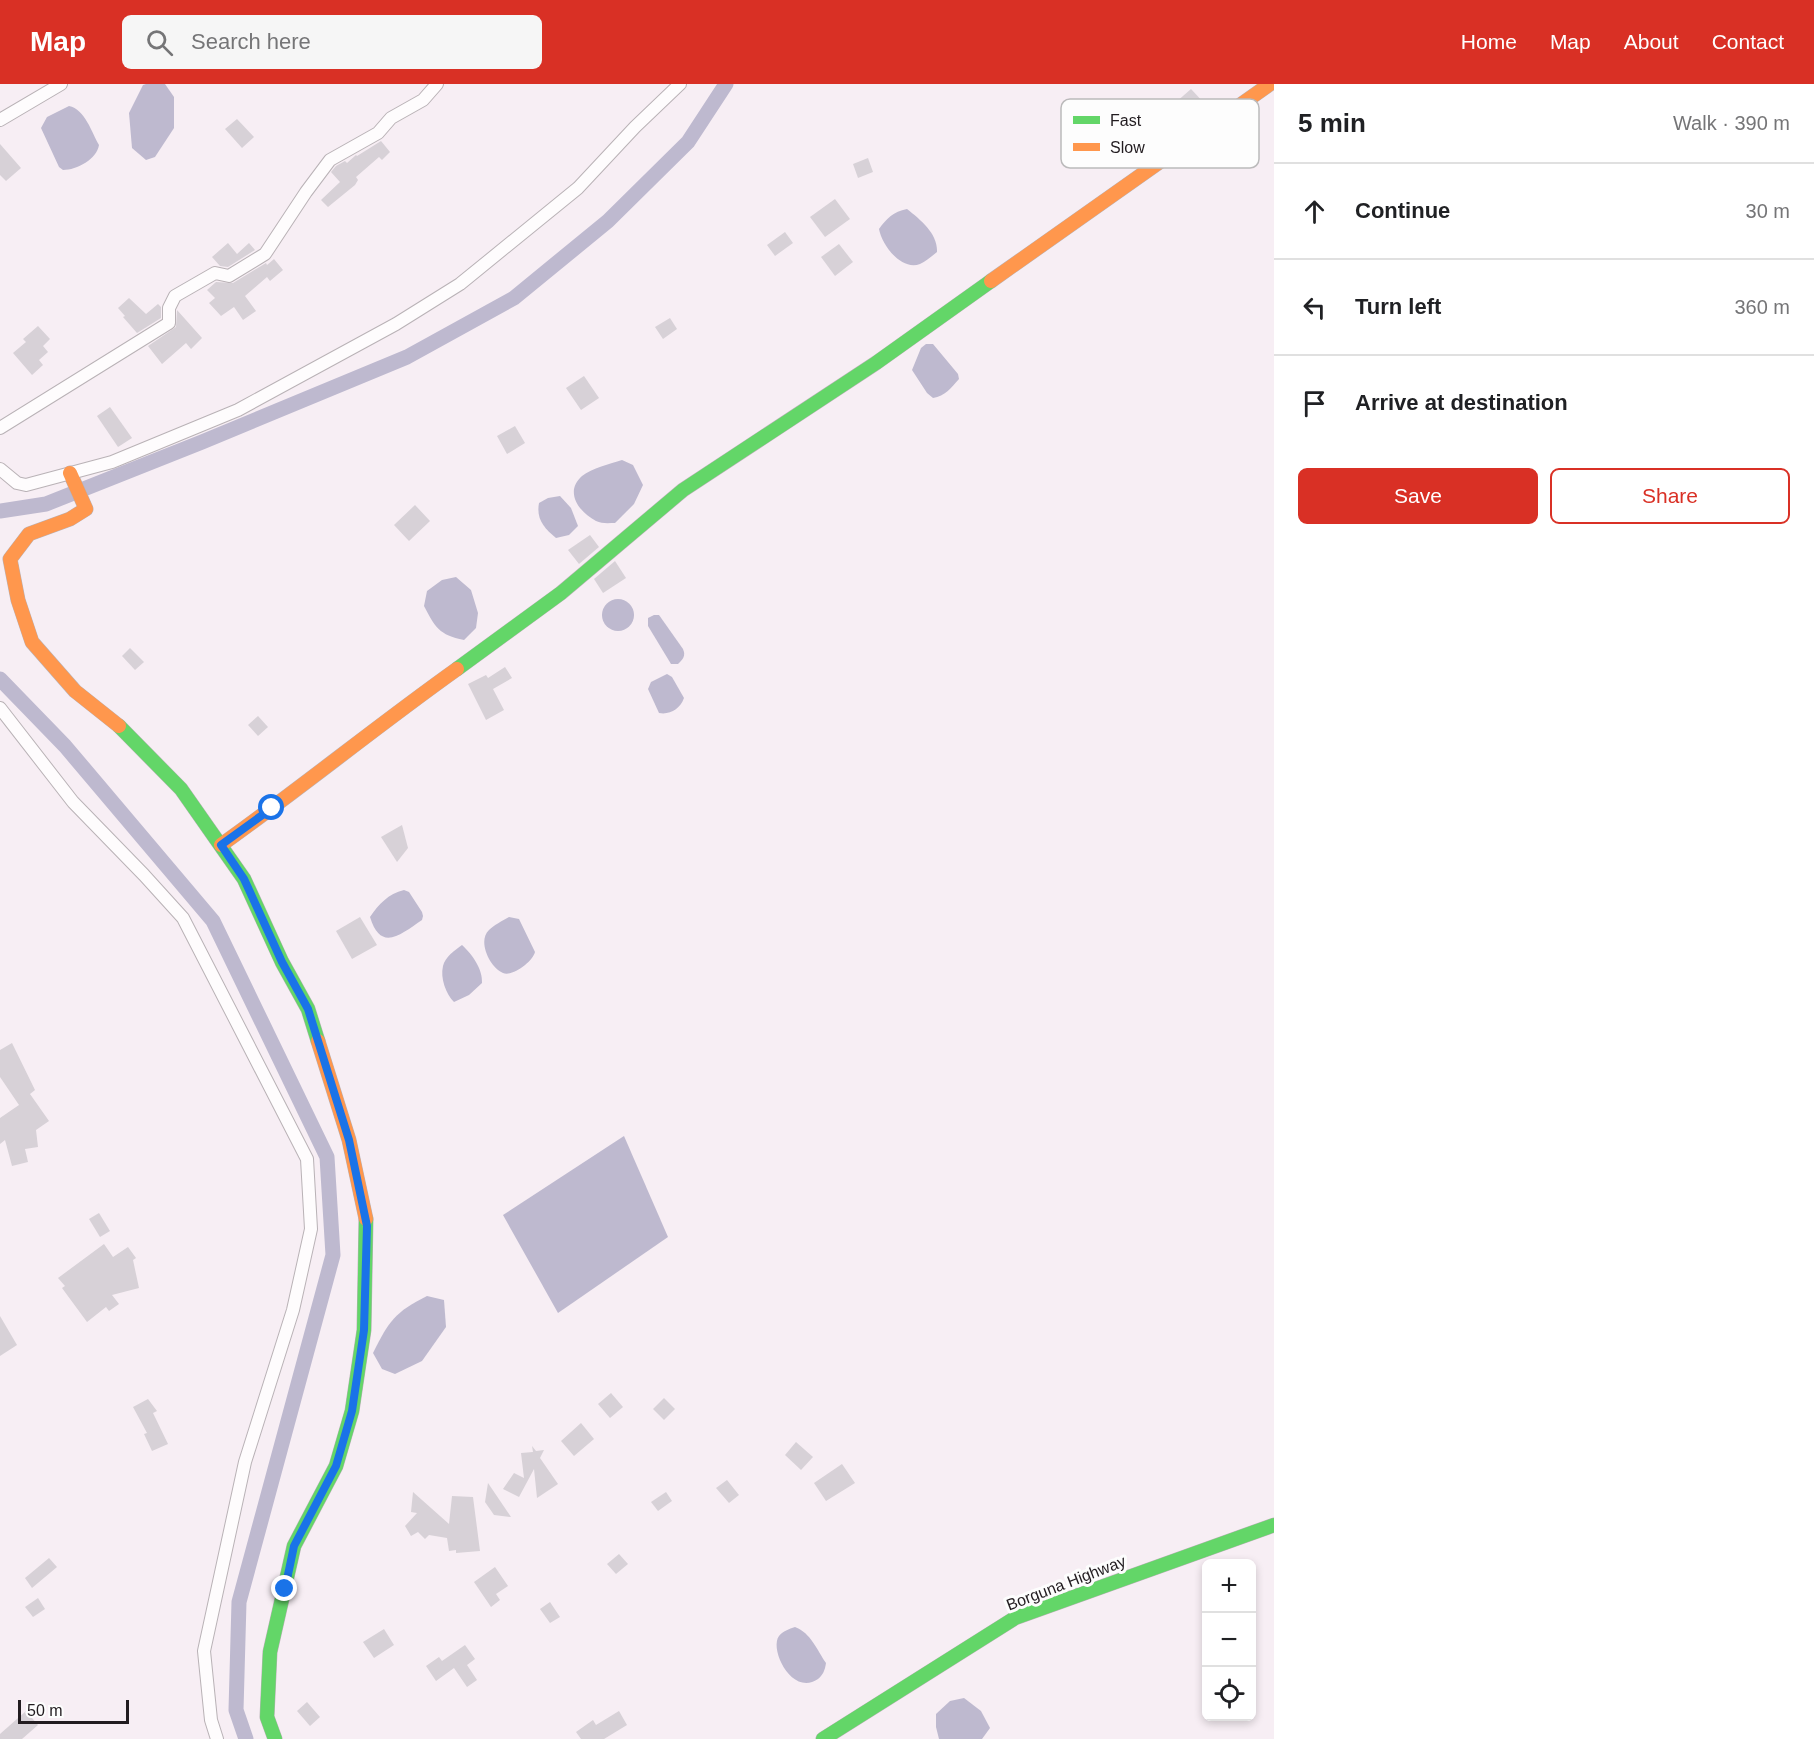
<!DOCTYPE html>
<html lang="en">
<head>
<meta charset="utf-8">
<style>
	body { margin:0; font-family:Helvetica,sans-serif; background:#f6f6f6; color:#202124 }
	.controls { position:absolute; right:18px; bottom:18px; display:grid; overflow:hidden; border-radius:9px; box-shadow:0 3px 9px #0003 }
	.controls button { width:54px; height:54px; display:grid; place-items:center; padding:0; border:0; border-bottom:2px solid #e0e0e0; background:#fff; color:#202124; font:30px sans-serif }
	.scale { position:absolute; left:18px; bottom:15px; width:111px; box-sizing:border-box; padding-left:6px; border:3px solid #221c20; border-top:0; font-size:16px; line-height:21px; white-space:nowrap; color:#221c20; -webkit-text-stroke:4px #fdfdfd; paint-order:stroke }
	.stop { position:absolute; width:18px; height:18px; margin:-14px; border:4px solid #1a73e8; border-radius:50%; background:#fff }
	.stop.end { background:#1a73e8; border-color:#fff; box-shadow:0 2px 6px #0008 }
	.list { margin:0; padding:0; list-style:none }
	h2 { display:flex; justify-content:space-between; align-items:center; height:78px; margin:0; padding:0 24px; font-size:26px }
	h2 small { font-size:20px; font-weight:400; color:#757577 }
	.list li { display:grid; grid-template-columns:39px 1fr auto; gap:18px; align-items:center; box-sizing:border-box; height:96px; padding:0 24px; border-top:2px solid #e0e0e0 }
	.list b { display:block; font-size:22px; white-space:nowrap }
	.list em { font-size:20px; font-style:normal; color:#757577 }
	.actions { display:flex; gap:12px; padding:18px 24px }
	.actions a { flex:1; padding:14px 0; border:2px solid #d93025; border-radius:9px; text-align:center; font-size:21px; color:#d93025 }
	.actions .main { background:#d93025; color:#fff }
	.icon { flex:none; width:33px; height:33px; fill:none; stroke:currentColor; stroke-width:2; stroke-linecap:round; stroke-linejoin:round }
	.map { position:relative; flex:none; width:1274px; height:1655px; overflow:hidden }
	header { display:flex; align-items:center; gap:36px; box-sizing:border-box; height:84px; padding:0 30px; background:#d93025; color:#fff }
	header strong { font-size:28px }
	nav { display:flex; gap:33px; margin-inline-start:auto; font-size:21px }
	.search { width:420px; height:54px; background:#f6f6f6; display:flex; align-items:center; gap:15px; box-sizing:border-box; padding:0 21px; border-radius:9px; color:#757577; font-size:22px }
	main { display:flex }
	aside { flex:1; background:#fff }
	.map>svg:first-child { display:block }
	.water { fill:#beb9cf }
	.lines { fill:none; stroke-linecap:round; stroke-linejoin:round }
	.canal { stroke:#beb9cf; stroke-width:15 }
	.building { fill:#d7d1d7 }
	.street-casing { stroke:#b9b2b6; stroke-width:14 }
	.fast-casing { stroke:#b9b2b6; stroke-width:15 }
	.slow-casing { stroke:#b9b2b6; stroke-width:15 }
	.street { stroke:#fefcfd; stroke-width:12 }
	.fast { stroke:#63d668; stroke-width:14 }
	.slow { stroke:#ff974d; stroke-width:14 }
	.route { stroke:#1a73e8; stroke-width:8 }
	.labels { text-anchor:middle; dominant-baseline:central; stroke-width:6; stroke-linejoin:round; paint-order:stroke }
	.street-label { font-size:16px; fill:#221c20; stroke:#fdfdfd }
	.key { fill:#fdfdfd; stroke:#bbbabb; stroke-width:1.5 }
	.key-label { font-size:16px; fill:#221c20 }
</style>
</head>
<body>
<header>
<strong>Map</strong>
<div class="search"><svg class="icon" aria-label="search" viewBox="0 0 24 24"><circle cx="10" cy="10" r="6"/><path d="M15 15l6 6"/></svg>Search here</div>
<nav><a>Home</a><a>Map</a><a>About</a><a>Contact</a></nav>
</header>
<main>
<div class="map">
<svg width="1274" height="1655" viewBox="0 0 1274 1655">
	<rect width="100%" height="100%" fill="#f7eef4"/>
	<!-- water -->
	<g class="water">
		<path d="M146 0H165L174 13V44L155 73 146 76 132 64 129 29 143 1Z"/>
		<path d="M69 22C85 25 92 49 99 61 97 75 77 86 63 86L59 83 41 44 47 33Z"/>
		<path d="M907 125C921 136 938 150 937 168 932 172 926 177 920 180 901 187 882 161 879 145 887 134 893 128 907 125Z"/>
		<path d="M926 260H933L958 290 959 295C951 304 945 312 933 314L927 309 912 286 921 264Z"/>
		<path d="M622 376 633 381 643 401 634 420 615 439C609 439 602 440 596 437 579 428 564 408 582 392 592 384 610 380 622 376Z"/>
		<path d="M560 412 571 424 578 442 569 451 556 454C544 444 536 435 539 419L548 414Z"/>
		<path d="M456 493 471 506 478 529 476 544 464 556C439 551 435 543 424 522L427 507 442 496Z"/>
		<circle cx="618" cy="531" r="16"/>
		<path d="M654 531H659L683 565C686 572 683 575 678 580H671L648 542V534Z"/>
		<path d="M667 590 672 593 684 614C680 625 670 631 659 629L648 605 651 598Z"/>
		<path d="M404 806 409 808 422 828 423 832 422 836C401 850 381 869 370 833 379 820 388 810 404 806Z"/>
		<path d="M509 833 519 835 535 868C533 877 513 893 503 889 490 884 477 857 489 846 494 841 502 837 509 833Z"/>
		<path d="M462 861C472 870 483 885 482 899L469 911 454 918C446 910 440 894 443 882 445 873 455 866 462 861Z"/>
		<path d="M624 1052 668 1153 558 1229 503 1131Z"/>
		<path d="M427 1212 444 1216 446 1243 422 1277 395 1290 382 1285 373 1269C389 1237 395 1228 427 1212Z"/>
		<path d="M795 1543C811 1549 817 1566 826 1579 825 1586 823 1591 818 1595 792 1613 769 1565 779 1552 783 1547 789 1545 795 1543Z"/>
		<path d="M964 1614 981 1627 990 1644 982 1655H939L936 1643V1630L950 1617Z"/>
	</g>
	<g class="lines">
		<!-- canal -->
		<g class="canal">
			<path d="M0 427 46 420 202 358 407 273 514 214 608 137 688 58 726 0"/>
			<path d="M0 595 65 662 213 837 327 1073 333 1171 239 1518 236 1626 246 1655"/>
		</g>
	</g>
	<!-- building -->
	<g class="building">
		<path d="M1191 5 1205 20 1188 34 1175 19Z"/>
		<path d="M237 35 254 53 242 64 225 45Z"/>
		<path d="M381 57 390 68 382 76 379 73 356 93 358 96 355 101 328 123 321 116 340 98 331 88 336 82 345 77 347 79 356 71 357 72Z"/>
		<path d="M0 60 21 84 6 97 0 91Z"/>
		<path d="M868 74 873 88 858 94 853 80Z"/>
		<path d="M835 115 850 135 825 153 810 133Z"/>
		<path d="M785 148 793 159 775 172 767 161Z"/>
		<path d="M228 159 237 170 249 159 255 166 228 183 220 182 212 173Z"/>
		<path d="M839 160 853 178 835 192 821 173Z"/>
		<path d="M274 175 283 186 270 197 267 193 245 212 256 227 243 236 234 223 221 232 209 219 215 214 207 206 216 198 233 199 266 179 267 181Z"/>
		<path d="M129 214 146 230 158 220 161 223V234L137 249 123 233 125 232 118 224Z"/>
		<path d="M177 226 202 254 191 265 186 259 162 280 148 262 176 243Z"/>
		<path d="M670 234 677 245 663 255 655 243Z"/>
		<path d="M38 242 50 255 43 262 48 268 39 276 43 281 32 291 13 269 26 258 23 255Z"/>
		<path d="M584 292 599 314 581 326 566 304Z"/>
		<path d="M110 323 132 354 118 363 97 332Z"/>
		<path d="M515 342 525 359 507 370 497 352Z"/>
		<path d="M415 421 430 437 409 457 394 441Z"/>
		<path d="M590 451 599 463 579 480 568 466Z"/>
		<path d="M615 477 626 494 603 509 594 495Z"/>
		<path d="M130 564 144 578 135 586 122 572Z"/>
		<path d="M505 583 512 594 493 605 504 626 486 636 468 600 486 591 488 594Z"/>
		<path d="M258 632 268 643 258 652 248 641Z"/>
		<path d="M402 741 408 764 397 778 381 753Z"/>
		<path d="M360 833 377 861 352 875 336 847Z"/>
		<path d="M12 959 35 1006 30 1010 49 1037 36 1046 38 1063 25 1065 28 1078 12 1082 5 1056 0 1060V1034L19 1021 0 993V966Z"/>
		<path d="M99 1129 110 1147 100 1153 89 1135Z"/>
		<path d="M104 1160 113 1173 128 1163 136 1174 133 1176 139 1204 112 1211 119 1220 109 1227 106 1223 87 1238 62 1204 65 1202 58 1194Z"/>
		<path d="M0 1232 17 1261 0 1272Z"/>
		<path d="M611 1309 623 1323 610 1334 598 1320Z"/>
		<path d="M664 1314 675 1325 664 1336 653 1325Z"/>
		<path d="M148 1315 157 1327 153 1329 168 1360 152 1367 144 1350 147 1349 133 1323Z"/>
		<path d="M581 1339 594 1355 574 1372 561 1357Z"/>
		<path d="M796 1358 813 1373 801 1386 785 1371Z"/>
		<path d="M532 1362 536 1367 544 1366 540 1374 558 1400 537 1414 534 1385 519 1413 503 1405 514 1389 524 1394 521 1369 533 1368Z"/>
		<path d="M842 1380 855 1399 826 1417 814 1399Z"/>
		<path d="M727 1396 739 1411 729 1419 716 1404Z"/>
		<path d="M488 1399 511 1433 494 1431 485 1418Z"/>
		<path d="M413 1408 449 1440 452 1412 473 1413 480 1467 456 1469V1466L449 1467 447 1454 429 1451 425 1455 418 1448 411 1452 405 1442 417 1429 411 1428Z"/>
		<path d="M666 1408 672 1417 658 1427 651 1418Z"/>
		<path d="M619 1470 628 1480 616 1490 607 1480Z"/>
		<path d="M49 1474 57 1483 32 1504 25 1494Z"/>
		<path d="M495 1483 508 1502 496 1510 500 1516 491 1523 474 1498Z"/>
		<path d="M38 1514 45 1525 33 1533 25 1523Z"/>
		<path d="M550 1518 560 1533 550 1539 540 1525Z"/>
		<path d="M384 1545 394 1561 374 1574 363 1558Z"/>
		<path d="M465 1561 475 1575 467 1581 477 1596 467 1603 454 1584 436 1597 426 1582 439 1573 442 1577Z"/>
		<path d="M307 1618 320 1633 310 1642 297 1627Z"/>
		<path d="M26 1627 38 1641 22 1655H0V1650Z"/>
		<path d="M619 1627 627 1641 604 1655H581L576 1648 593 1636 596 1641Z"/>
	</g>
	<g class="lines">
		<!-- street casing -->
		<g class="street-casing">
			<g id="street">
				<path d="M0 36 61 0"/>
				<path d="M0 344 169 239V224L175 212 215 189 229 192 265 170 306 108 330 76 378 49 391 34 423 16 437 0"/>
				<path d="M0 385 17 399 26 401 112 378 238 326 396 240 460 200 578 104 635 43 680 0"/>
				<path d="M0 624 73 718 144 791 183 834 307 1075 311 1145 293 1226 245 1378 204 1567 211 1636 217 1655"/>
			</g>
		</g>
		<!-- fast casing -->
		<g class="fast-casing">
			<g id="fast">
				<path d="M457 585 561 509 683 406 876 279 991 197"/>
				<path d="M119 642 181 705 244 795 282 878 308 925 318 957"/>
				<path d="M275 1655 267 1633 270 1568 294 1462 336 1382 352 1327 364 1246 366 1135"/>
				<path d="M823 1655 1015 1534 1274 1441"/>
			</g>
		</g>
		<!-- slow casing -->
		<g class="slow-casing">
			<g id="slow">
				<path d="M991 197 1270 0"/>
				<path d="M70 389 86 425 70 435 29 450 10 475 18 516 32 558 75 607 119 642"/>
				<path d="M221 761C301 704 377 642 457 585"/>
				<path d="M318 957 349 1056 366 1135"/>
			</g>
		</g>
		<!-- street -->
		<use href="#street" class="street"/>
		<!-- fast -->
		<use href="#fast" class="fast"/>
		<!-- slow -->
		<use href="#slow" class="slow"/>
	</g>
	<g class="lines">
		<!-- route -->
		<path class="route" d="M272 724 221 761 244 795 282 878 308 925 349 1056 367 1142 364 1246 352 1327 336 1382 294 1462 285 1505"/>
	</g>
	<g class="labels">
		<!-- street labels -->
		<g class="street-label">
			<text transform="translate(1066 1499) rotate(-21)">Borguna Highway</text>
		</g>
	</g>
	<!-- legend -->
	<rect x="1061" y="15" width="198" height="69" rx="9" class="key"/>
	<rect x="1073" y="32" width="27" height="8" fill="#63d668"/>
	<rect x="1073" y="59" width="27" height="8" fill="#ff974d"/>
	<g class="key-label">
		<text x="1110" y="42">Fast</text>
		<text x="1110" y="69">Slow</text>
	</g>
</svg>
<div class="controls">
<button>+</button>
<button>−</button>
<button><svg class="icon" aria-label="locate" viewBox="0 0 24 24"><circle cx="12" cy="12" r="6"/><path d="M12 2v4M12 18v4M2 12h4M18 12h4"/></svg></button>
</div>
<div class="scale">50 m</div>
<div class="stop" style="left:272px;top:724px"></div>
<div class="stop end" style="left:285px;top:1505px"></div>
</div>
<aside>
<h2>5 min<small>Walk · 390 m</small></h2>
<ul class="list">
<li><svg class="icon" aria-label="ahead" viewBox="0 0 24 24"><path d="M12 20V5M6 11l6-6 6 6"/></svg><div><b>Continue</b></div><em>30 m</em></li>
<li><svg class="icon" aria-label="left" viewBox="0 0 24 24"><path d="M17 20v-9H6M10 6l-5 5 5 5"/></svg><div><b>Turn left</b></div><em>360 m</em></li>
<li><svg class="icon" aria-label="arrive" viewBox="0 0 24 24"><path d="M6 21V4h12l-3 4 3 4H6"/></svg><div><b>Arrive at destination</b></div></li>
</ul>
<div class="actions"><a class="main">Save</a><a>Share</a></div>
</aside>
</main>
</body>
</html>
